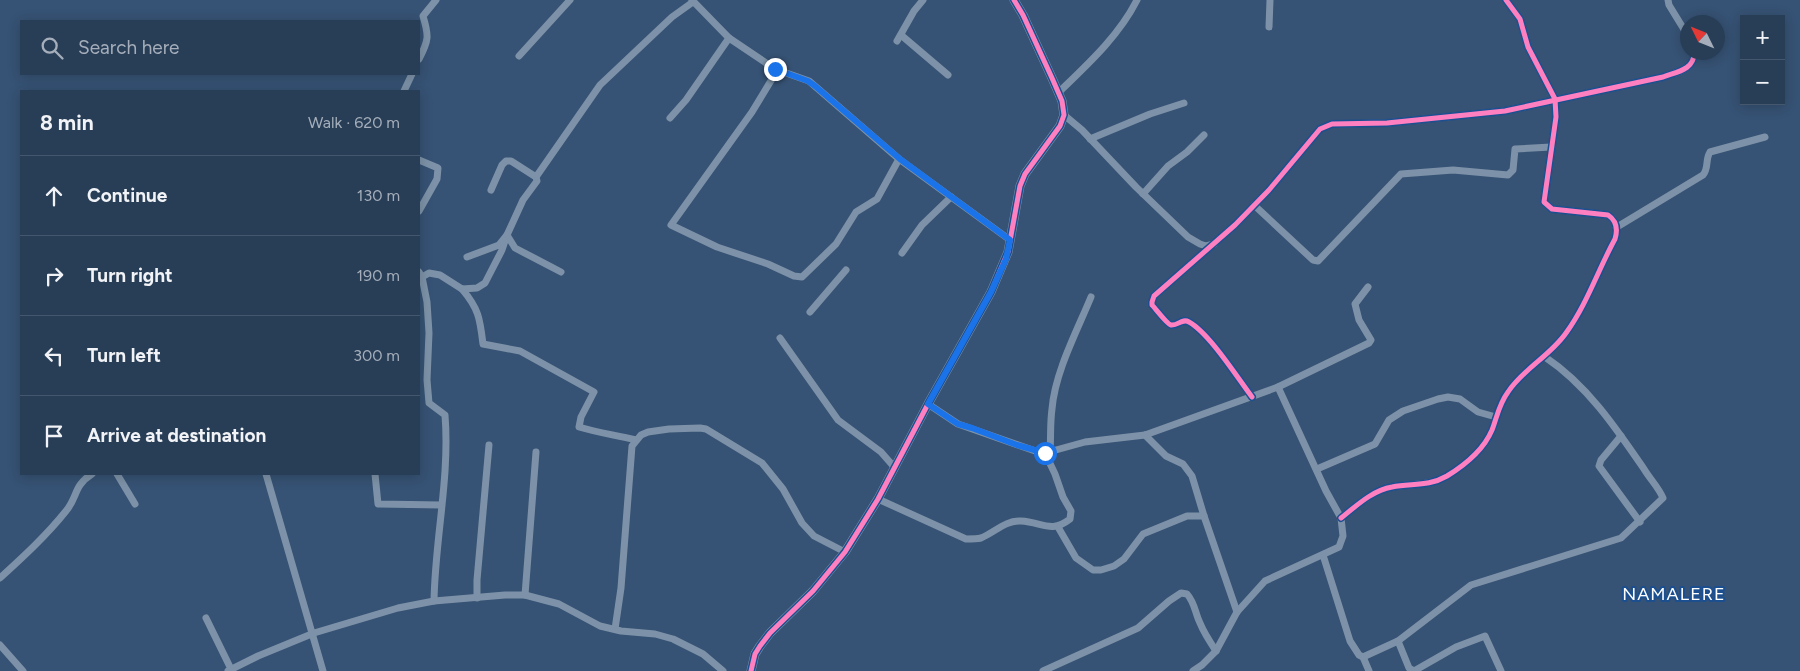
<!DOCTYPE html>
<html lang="en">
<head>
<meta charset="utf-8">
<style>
	body { margin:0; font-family:Figtree,sans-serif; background:#30455d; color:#f1f3f6 }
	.controls { position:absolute; right:15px; top:15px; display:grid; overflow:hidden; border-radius:0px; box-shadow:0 2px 12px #0003 }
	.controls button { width:45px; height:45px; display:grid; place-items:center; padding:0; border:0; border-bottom:1px solid #44576d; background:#283e57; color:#f1f3f6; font:25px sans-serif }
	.compass { position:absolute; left:1680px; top:15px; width:45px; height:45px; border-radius:50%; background:#283e57; box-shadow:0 2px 12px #0003; rotate:313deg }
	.stop { position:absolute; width:15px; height:15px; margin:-11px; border:4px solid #1a73e8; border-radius:50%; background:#fff }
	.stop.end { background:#1a73e8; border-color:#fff; box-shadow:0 1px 5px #0008 }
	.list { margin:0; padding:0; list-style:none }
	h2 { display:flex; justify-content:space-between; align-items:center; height:65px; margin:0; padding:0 20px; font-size:21px }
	h2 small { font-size:16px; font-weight:400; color:#a5aeba }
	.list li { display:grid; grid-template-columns:32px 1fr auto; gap:15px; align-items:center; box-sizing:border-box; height:80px; padding:0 20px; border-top:1px solid #44576d }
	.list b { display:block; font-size:19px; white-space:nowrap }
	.list em { font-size:16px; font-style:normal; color:#a5aeba }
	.icon { flex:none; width:28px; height:28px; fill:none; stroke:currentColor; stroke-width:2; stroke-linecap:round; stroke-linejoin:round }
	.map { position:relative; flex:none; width:1800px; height:671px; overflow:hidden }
	.search { position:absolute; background:#283e57; box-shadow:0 2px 12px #0003; left:20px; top:20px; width:400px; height:55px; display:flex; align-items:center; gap:12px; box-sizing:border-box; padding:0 18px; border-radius:0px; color:#a5aeba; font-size:19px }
	.panel { position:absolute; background:#283e57; box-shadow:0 2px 12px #0003; left:20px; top:90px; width:400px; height:385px; border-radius:0px }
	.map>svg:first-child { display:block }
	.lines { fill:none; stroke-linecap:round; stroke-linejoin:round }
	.minor { stroke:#7d92a8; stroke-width:7 }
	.tertiary { stroke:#7d92a8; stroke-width:9 }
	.cycleway-casing { stroke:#1b4f8f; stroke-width:8 }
	.cycleway { stroke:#ff80c0; stroke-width:5 }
	.route { stroke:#1a73e8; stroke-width:6 }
	.labels { text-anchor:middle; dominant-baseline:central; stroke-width:4; stroke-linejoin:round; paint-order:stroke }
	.quarter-label { font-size:18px; letter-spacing:1px; fill:#fff; stroke:#1b4f8f }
</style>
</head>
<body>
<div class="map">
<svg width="1800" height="671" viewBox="0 0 1800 671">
	<rect width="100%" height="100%" fill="#365274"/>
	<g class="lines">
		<!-- minor -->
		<g class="minor">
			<path d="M692 0 729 38 775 69 809 81 899 159 1010 240"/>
			<path d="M1668 0 1669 5 1688 36"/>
			<path d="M1269 27 1270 0"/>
			<path d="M901 35 948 75"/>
			<path d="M897 41 914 11 923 0"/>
			<path d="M519 56 570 0"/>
			<path d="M419 59C429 40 429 36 423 16L436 0"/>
			<path d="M779 71 772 79 752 112 671 225 717 247 768 264 794 276 802 277 836 244 856 212 877 199 899 159"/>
			<path d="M404 91 412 74"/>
			<path d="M1058 93C1087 65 1119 36 1137 0"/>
			<path d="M1064 115 1082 130 1136 187 1188 237 1200 244 1206 246 1214 244"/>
			<path d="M670 118 686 100 729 38"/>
			<path d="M1090 139 1150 114 1184 103"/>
			<path d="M419 160 438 168 437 179 419 211"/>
			<path d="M536 177 537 181 523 200 507 235 515 248 561 272"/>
			<path d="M491 190 502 165 506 161H511L536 177 600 85 672 17 693 2"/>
			<path d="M1143 194 1168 166 1187 152 1204 135"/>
			<path d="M1254 205 1313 260 1318 261 1401 174 1453 170 1508 175 1513 170 1515 149 1551 147"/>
			<path d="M1617 227 1703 175C1709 168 1705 160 1710 152L1765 137"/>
			<path d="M902 253 922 225 951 197"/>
			<path d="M419 272 422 277 427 302 429 333 427 380 429 403 445 415C450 477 435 539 434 601"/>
			<path d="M422 277 429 273 440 275 462 289 477 288 485 283 502 250 507 235 499 245 467 257"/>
			<path d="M462 289C479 309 480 319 483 344L520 351 594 392 581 417 579 427C599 433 616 435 636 440"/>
			<path d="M810 312 846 270"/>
			<path d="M780 338 838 420 881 452 895 468"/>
			<path d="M1252 397C1237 377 1209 333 1189 322 1182 318 1178 326 1171 325 1167 324 1156 309 1152 305V302L1154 296 1235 225 1269 190 1320 129 1332 124 1387 123 1505 111 1663 77C1676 72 1695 70 1694 52"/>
			<path d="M928 404 958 424 1041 453H1045L1085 442 1145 435 1278 387 1369 343 1371 340 1359 320 1355 304 1368 287"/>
			<path d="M1145 435 1166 456 1183 464 1192 476 1204 516 1237 612"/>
			<path d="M1621 436 1601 460 1599 466 1640 522"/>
			<path d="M1050 451C1051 437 1050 423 1052 409 1055 372 1077 331 1091 297"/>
			<path d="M1317 469 1375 444 1389 420 1403 411 1438 399 1448 397 1460 399 1478 412 1496 417"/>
			<path d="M117 474 135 504"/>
			<path d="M266 474 323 671"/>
			<path d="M375 474 378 504 441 505"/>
			<path d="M878 499 966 539C971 539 977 539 981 538 995 532 1006 520 1021 521 1042 522 1051 534 1070 519L1071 511 1063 497 1055 474 1045 453"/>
			<path d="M1341 518C1356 506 1373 490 1392 487 1412 483 1428 487 1447 476 1465 465 1484 449 1492 430 1497 417 1499 404 1508 392 1523 369 1550 356 1566 333 1587 304 1598 270 1615 239 1618 229 1617 221 1608 215L1552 209 1544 202 1556 117 1555 99 1528 47 1520 19 1506 0"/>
			<path d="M1058 527 1076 558 1093 570H1101L1114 566 1124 559 1143 534 1187 516H1204"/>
			<path d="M1323 555 1350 641 1359 655 1363 657 1369 671"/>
			<path d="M0 578C23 557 46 536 66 511 78 497 73 486 92 474"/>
			<path d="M525 595 536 452"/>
			<path d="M477 598V580L489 445"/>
			<path d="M206 618 231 669"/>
			<path d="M615 629 621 588 632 446 641 435 648 432 669 429 700 428 706 429 762 463 783 489 802 523 814 536 845 552"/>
			<path d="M1398 641 1409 668 1414 671 1456 647 1485 636 1501 671"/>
			<path d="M0 645 23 671"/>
			<path d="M1363 657 1398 641 1471 585 1621 538 1663 498C1659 488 1650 479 1644 469 1616 428 1587 385 1545 357"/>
			<path d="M228 671 258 656 314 633 398 608 434 601 505 595H525L559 604 600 626 621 631 655 634 673 639 703 654 723 671"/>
			<path d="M1043 671 1138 628 1169 601 1181 593 1187 594C1195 603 1195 613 1200 623 1204 633 1210 642 1216 651"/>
			<path d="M1193 671 1202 665 1216 651 1237 612 1265 581 1339 547 1343 536 1341 518 1326 491 1278 387"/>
		</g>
		<!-- tertiary -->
		<path class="tertiary" d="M751 671 755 654 760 646 770 633 813 591 845 552 878 499 928 404 991 292 1008 252 1020 186 1025 174 1060 126 1064 115 1062 101 1052 78 1023 15 1014 0"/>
		<!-- cycleway casing -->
		<g class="cycleway-casing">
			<g id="cycleway">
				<path d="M1252 397C1237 377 1209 333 1189 322 1182 318 1178 326 1171 325 1167 324 1156 309 1152 305V302L1154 296 1235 225 1269 190 1320 129 1332 124 1387 123 1505 111 1663 77C1676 72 1695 70 1694 52"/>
				<path d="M1341 518C1356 506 1373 490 1392 487 1412 483 1428 487 1447 476 1465 465 1484 449 1492 430 1497 417 1499 404 1508 392 1523 369 1550 356 1566 333 1587 304 1598 270 1615 239 1618 229 1617 221 1608 215L1552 209 1544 202 1556 117 1555 99 1528 47 1520 19 1506 0"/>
				<path d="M751 671 755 654 760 646 770 633 813 591 845 552 878 499 928 404 991 292 1008 252 1020 186 1025 174 1060 126 1064 115 1062 101 1052 78 1023 15 1014 0"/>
			</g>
		</g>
		<!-- cycleway -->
		<use href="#cycleway" class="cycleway"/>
	</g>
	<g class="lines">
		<!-- route -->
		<path class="route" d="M775 69 808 81 815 86 900 159 1010 240 1006 259 991 292 928 404 958 424 972 428 1017 445 1045 453"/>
	</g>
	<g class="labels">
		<!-- quarter labels -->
		<g class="quarter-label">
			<text x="1674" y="594">NAMALERE</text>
		</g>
	</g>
</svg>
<div class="controls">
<button>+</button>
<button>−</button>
</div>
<svg class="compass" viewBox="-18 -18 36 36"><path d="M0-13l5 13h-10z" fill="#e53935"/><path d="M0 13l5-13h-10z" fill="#a5aeba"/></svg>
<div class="stop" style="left:1045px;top:453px"></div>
<div class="stop end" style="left:775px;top:69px"></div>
<div class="search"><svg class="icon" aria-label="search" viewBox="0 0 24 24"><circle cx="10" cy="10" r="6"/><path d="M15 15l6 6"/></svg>Search here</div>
<section class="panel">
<h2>8 min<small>Walk · 620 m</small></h2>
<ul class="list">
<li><svg class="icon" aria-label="ahead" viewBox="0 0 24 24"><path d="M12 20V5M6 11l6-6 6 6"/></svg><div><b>Continue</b></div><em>130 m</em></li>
<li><svg class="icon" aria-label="right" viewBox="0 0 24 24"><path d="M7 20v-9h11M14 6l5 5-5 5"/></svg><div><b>Turn right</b></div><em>190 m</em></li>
<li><svg class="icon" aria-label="left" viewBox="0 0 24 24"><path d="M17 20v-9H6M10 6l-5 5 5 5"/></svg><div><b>Turn left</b></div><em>300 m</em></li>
<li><svg class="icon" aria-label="arrive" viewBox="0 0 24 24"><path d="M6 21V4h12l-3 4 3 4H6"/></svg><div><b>Arrive at destination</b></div></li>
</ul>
</section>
</div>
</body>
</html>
